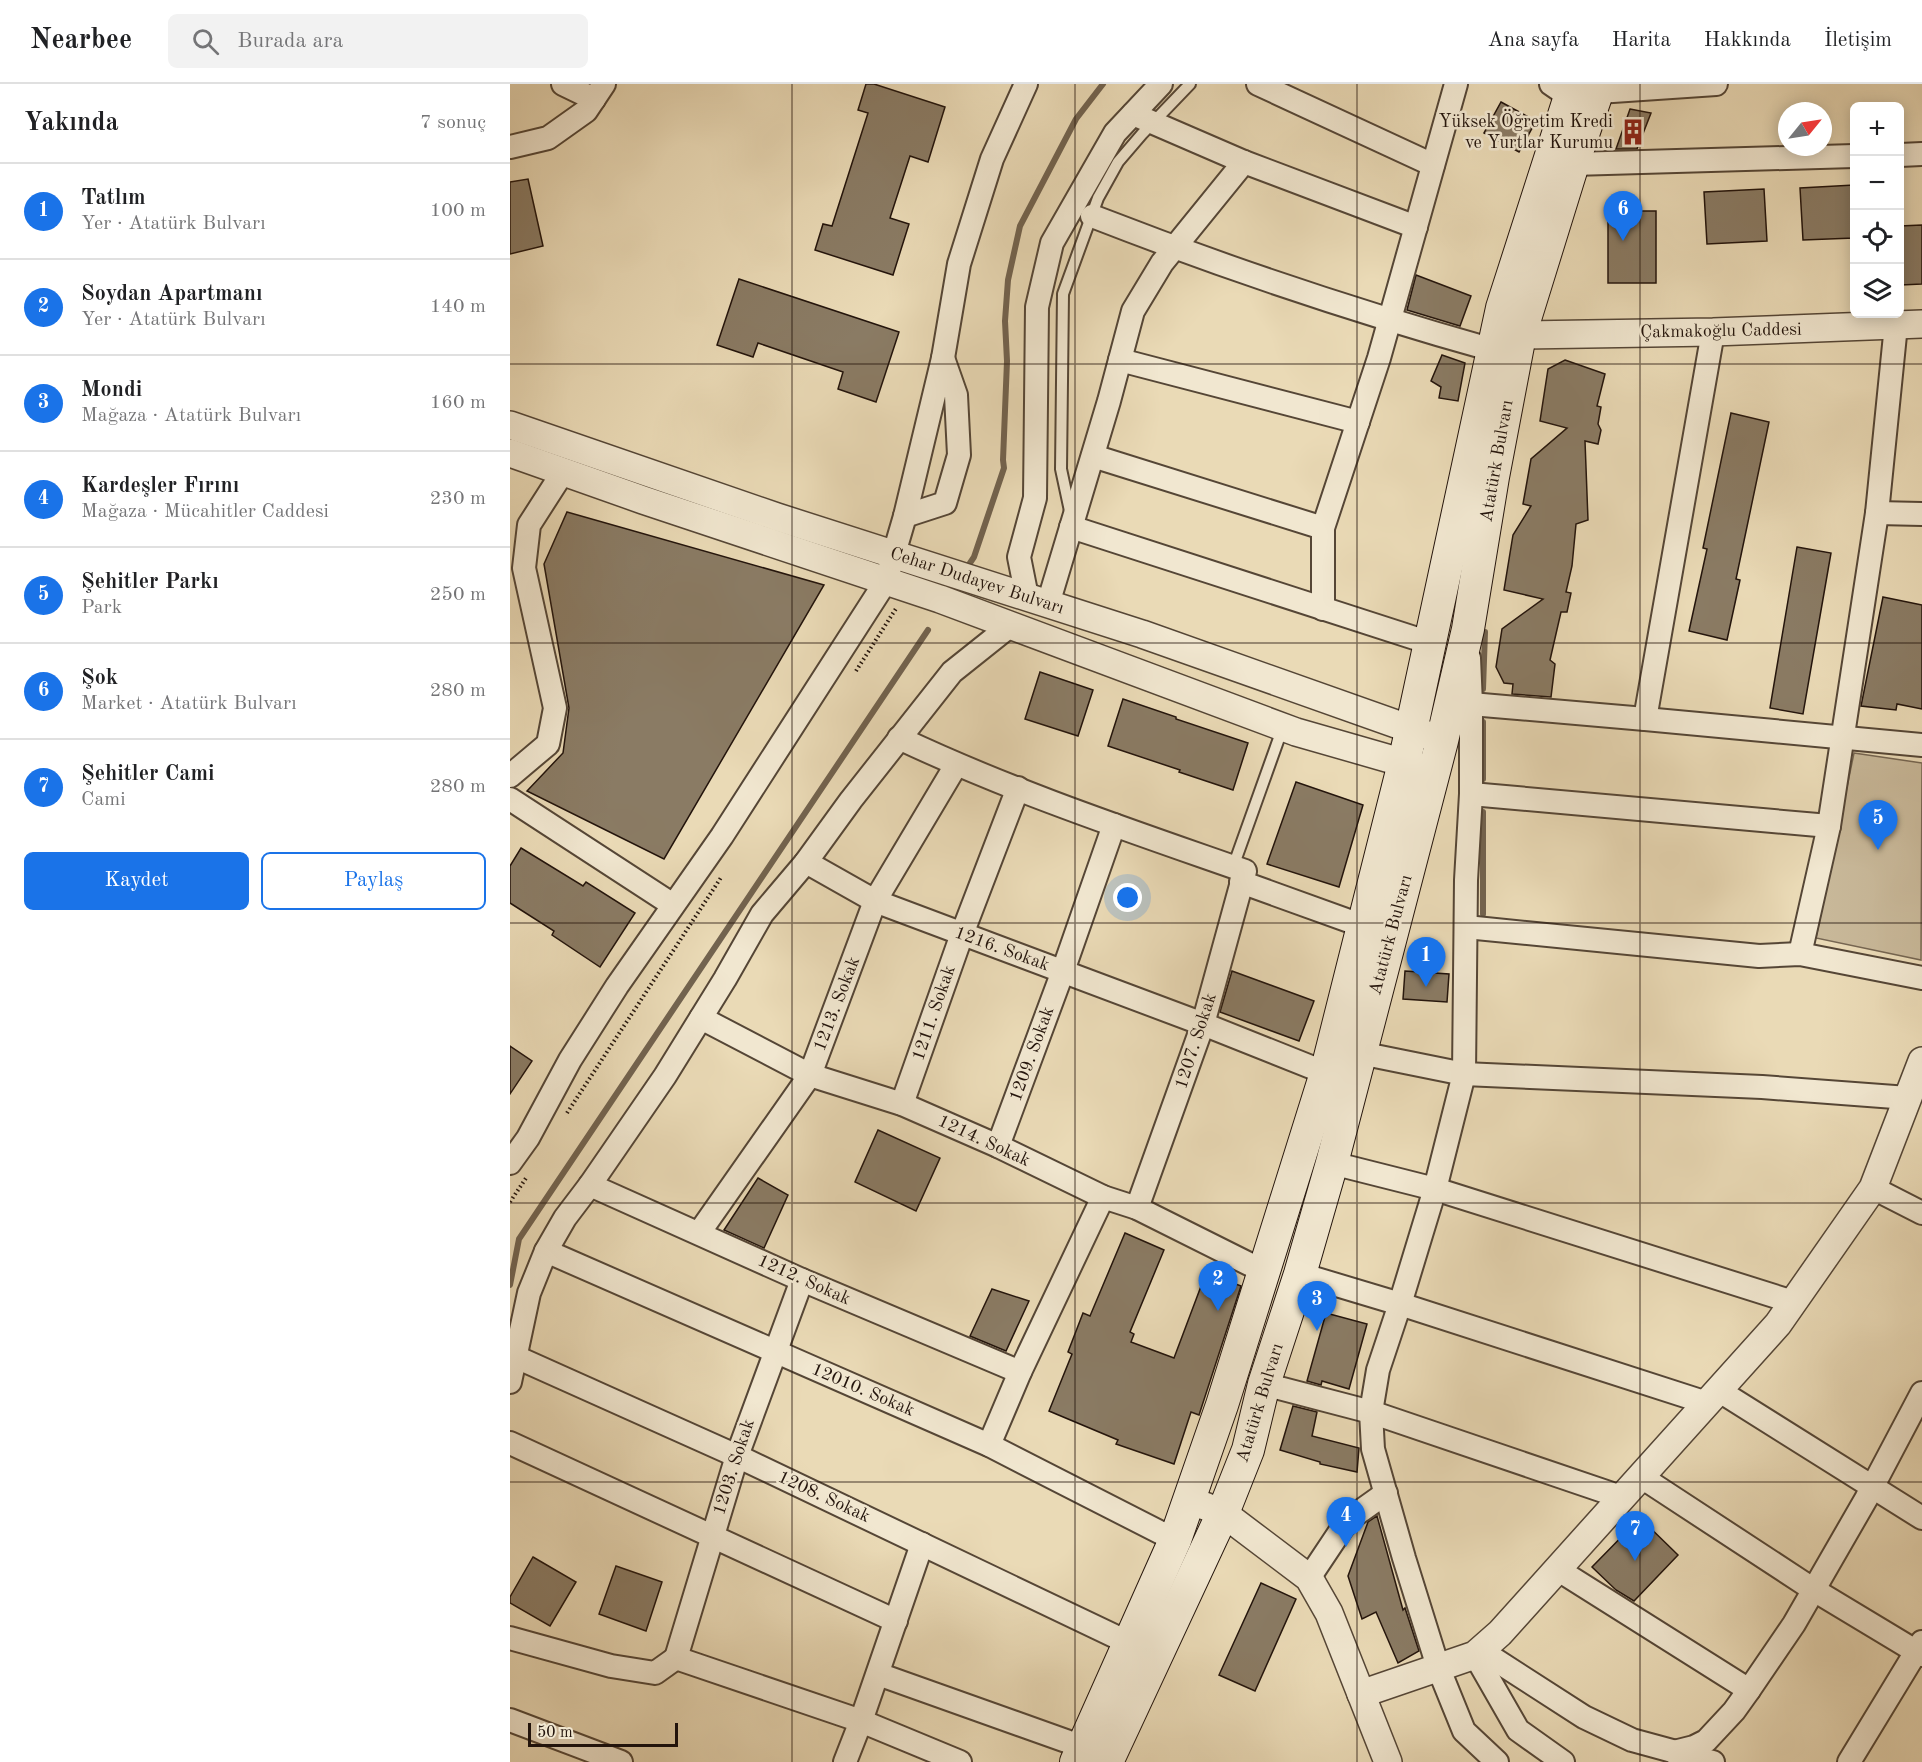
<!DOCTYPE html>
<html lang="tr">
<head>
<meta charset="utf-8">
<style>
	body { margin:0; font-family:"Old Standard TT",serif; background:#f2f2f2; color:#202124 }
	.controls { position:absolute; right:18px; top:18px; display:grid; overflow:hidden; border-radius:9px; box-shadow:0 3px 15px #0003 }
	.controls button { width:54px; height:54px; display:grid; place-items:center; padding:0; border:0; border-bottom:2px solid #e0e0e0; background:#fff; color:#202124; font:30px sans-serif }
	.compass { position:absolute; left:1268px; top:18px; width:54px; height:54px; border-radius:50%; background:#fff; box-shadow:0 3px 15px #0003; rotate:60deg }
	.scale { position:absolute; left:18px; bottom:15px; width:150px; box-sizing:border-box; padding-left:6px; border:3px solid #23140c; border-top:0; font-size:16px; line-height:21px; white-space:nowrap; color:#23140c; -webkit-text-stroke:4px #f1e7d0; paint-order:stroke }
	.you { position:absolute; left:618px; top:814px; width:21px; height:21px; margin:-15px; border:4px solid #fff; border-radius:50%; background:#1a73e8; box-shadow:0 0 0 9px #1a73e833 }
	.badge { display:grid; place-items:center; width:39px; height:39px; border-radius:50%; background:#1a73e8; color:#fff; font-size:20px; font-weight:700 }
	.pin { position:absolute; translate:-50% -50px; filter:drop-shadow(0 2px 3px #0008) }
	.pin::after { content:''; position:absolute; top:32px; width:21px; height:18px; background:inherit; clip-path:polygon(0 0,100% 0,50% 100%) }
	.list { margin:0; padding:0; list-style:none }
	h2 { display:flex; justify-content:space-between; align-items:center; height:78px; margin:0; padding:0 24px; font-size:26px }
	h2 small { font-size:20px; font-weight:400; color:#757577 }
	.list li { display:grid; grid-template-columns:39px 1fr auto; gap:18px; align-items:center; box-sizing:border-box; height:96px; padding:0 24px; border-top:2px solid #e0e0e0 }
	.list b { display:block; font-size:22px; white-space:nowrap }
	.list p { margin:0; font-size:20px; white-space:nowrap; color:#757577 }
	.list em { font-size:20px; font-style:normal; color:#757577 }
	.actions { display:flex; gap:12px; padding:18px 24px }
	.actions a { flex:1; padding:14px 0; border:2px solid #1a73e8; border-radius:9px; text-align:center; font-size:21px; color:#1a73e8 }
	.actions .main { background:#1a73e8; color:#fff }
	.icon { flex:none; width:33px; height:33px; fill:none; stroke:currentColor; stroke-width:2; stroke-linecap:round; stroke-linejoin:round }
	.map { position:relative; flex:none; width:1412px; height:1678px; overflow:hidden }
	header { display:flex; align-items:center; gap:36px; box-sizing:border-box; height:84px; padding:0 30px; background:#fff; border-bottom:2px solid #e0e0e0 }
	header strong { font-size:28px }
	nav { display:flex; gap:33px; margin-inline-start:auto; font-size:21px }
	.search { width:420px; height:54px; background:#f2f2f2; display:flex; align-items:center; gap:15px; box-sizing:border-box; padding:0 21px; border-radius:9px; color:#757577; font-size:22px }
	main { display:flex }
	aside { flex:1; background:#fff }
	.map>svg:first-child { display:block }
	.green { fill:#c8b899; stroke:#766652; stroke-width:1.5 }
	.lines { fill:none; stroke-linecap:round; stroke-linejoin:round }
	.stream { stroke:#72634f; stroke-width:6 }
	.building { fill:#8a7b64; stroke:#23140c; stroke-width:1.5 }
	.service-casing { stroke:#554636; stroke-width:14 }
	.minor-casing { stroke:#554636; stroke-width:26 }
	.tertiary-casing { stroke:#554636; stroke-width:30 }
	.secondary-casing { stroke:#23140c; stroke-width:34 }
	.path { stroke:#23140c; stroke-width:4; stroke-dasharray:1.5 3; stroke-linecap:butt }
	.service { stroke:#f1e7d0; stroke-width:10 }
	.minor { stroke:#f1e7d0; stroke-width:22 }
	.tertiary { stroke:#f1e7d0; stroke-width:27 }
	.secondary { stroke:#f1e7d0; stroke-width:32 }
	.grid { fill:none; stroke:#23140c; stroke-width:1.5; stroke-opacity:0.55 }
	.labels { text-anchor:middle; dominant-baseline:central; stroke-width:5; stroke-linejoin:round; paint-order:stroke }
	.poi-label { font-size:18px; fill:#23140c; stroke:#f1e7d0; text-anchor:end }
	.street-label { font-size:18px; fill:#23140c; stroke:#f1e7d0 }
</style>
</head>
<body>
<header>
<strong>Nearbee</strong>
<div class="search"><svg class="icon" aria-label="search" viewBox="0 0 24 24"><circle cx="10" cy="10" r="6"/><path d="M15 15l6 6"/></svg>Burada ara</div>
<nav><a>Ana sayfa</a><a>Harita</a><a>Hakkında</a><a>İletişim</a></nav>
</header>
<main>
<aside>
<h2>Yakında<small>7 sonuç</small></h2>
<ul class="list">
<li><span class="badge">1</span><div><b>Tatlım</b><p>Yer · Atatürk Bulvarı</p></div><em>100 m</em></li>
<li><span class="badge">2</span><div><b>Soydan Apartmanı</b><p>Yer · Atatürk Bulvarı</p></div><em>140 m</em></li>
<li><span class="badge">3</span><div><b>Mondi</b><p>Mağaza · Atatürk Bulvarı</p></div><em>160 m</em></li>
<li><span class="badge">4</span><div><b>Kardeşler Fırını</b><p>Mağaza · Mücahitler Caddesi</p></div><em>230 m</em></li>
<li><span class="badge">5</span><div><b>Şehitler Parkı</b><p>Park</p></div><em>250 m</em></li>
<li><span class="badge">6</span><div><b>Şok</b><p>Market · Atatürk Bulvarı</p></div><em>280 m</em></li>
<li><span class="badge">7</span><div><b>Şehitler Cami</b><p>Cami</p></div><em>280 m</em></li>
</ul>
<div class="actions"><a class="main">Kaydet</a><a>Paylaş</a></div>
</aside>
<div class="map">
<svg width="1412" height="1678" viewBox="0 0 1412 1678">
	<rect width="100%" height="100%" fill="#eadab6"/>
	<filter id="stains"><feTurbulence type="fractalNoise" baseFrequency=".00333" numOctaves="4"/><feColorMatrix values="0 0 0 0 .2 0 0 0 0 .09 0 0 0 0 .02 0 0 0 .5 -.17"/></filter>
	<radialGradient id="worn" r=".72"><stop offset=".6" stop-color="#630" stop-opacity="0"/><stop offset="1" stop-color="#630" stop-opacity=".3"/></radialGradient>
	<!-- green -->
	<path class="green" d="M1344 669 1412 679 1411 876 1306 854Z"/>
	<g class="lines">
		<!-- stream -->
		<g class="stream">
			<path d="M458 482 464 473 494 384 493 376 497 277 495 237 498 196 510 142 566 35 593 0"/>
			<path d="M973 605 975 548"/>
			<path d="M973 695V638"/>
			<path d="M973 830V728"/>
			<path d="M0 1201 9 1155 418 546"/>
		</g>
	</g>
	<!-- building -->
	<g class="building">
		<path d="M356 0H364L435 23 418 78 400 72 380 134 399 140 383 191 305 166 313 140 322 142 358 29 348 26Z"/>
		<path d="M991 18 1026 37 1009 68 974 49Z"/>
		<path d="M1120 25 1141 29 1127 65H1106Z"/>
		<path d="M18 95 33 162 0 170V98Z"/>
		<path d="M1344 101V154L1293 156 1290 104Z"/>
		<path d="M1254 105 1257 157 1197 160 1194 108Z"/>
		<rect x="1098" y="127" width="48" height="72"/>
		<path d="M1412 141V200L1391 201 1390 142Z"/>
		<path d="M906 191 961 212 950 242 897 226Z"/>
		<path d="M229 195 389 248 366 318 328 305 333 288 248 259 243 273 207 261Z"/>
		<path d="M932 271 955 279 948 317 929 314 931 303 921 297Z"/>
		<path d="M1055 276 1095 290 1087 322 1091 323 1088 340 1091 346 1088 360 1075 357 1078 436 1066 440 1062 482 1056 508 1061 509 1057 528H1051L1040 576 1045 580 1041 613 1002 610 1003 600 994 599 986 583 992 545 1033 515 994 506 1003 451 1021 422 1013 420 1021 375 1057 344 1030 337 1038 285Z"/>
		<path d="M1221 329 1259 338 1226 495 1230 496 1217 556 1179 547 1197 465 1193 464Z"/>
		<path d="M57 428 314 501 154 775 17 707 53 669 59 624 34 480Z"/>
		<path d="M1287 463 1321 469 1293 630 1260 624Z"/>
		<path d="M1373 513 1412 521V625L1387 620 1386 626 1351 622Z"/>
		<path d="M530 588 583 606 568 652 515 635Z"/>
		<path d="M613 615 666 633V635L738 659 723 706 669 688 670 686 598 662Z"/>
		<path d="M786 698 853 721 829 803 757 780Z"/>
		<path d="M11 764 73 802 76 798 125 829 90 883 42 851 44 847 0 819V782Z"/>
		<path d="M722 887 804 917 789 957 710 928Z"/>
		<path d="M895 887 939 890 937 918 893 915Z"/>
		<path d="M0 962 22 977 0 1010Z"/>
		<path d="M368 1046 430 1074 406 1127 345 1098Z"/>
		<path d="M248 1094 278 1111 254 1164 214 1146Z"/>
		<path d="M615 1149 654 1166 620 1248 624 1250 621 1258 664 1274 696 1189 731 1202 689 1331 681 1328 664 1380 606 1360 608 1356 539 1327 562 1270 558 1268 573 1229 580 1232Z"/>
		<path d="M482 1205 519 1217 496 1267 460 1252Z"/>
		<path d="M816 1229 857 1240 839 1305 812 1297 811 1301 797 1297Z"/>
		<path d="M783 1322 807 1328 802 1352 849 1364 847 1388 810 1380V1378L770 1366Z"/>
		<path d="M867 1432 893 1526 895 1524 909 1567 888 1579 866 1528 852 1535 838 1492 858 1438Z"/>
		<path d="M1130 1434 1168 1471 1124 1517 1106 1506 1082 1483Z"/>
		<path d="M23 1473 66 1498 40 1542 0 1519V1513Z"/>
		<path d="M106 1482 152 1498 136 1547 89 1530Z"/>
		<path d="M751 1499 786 1515 745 1607 709 1591Z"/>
	</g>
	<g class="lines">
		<!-- service casing -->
		<g class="service-casing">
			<g id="service">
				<path d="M560 427 551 385 553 210 588 114 608 78 632 50 680 0"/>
				<path d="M723 783 773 643"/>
			</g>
		</g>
		<!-- minor casing -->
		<g class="minor-casing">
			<g id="minor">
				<path d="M53 0 84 15"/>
				<path d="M748 0 923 81"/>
				<path d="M1041 0 1060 13"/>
				<path d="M1088 8 1206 0"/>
				<path d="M623 30 734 78 906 143"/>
				<path d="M0 63 38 54 76 27 94 0"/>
				<path d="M1390 71 1412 70"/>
				<path d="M1063 80 1344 72"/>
				<path d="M582 132C713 183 847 228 983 266"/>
				<path d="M610 276 848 338"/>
				<path d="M583 372 813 444"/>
				<path d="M1367 429 1412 430"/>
				<path d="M395 432 435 419 449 371 446 311 433 274"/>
				<path d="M561 443 920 559"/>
				<path d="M517 513 509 473 525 414 527 223 542 159 605 49 651 0"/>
				<path d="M538 520 599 317 623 227 652 179 734 78"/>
				<path d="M813 525V444L869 274 946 0"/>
				<path d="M959 574 961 620V710L956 796 954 990 925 1105 890 1220 868 1286 861 1328 863 1365 894 1474 928 1583 954 1647 987 1678"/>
				<path d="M961 620 1135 635 1412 661"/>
				<path d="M1135 635 1203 248"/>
				<path d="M389 654C501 707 618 746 735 787L693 940 627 1124"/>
				<path d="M0 692 38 660 45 624 14 484 19 441 53 388"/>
				<path d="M961 710 1319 742"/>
				<path d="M0 715 163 821"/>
				<path d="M296 778 365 817 693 940 816 989"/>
				<path d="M731 798 853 842"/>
				<path d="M956 843 1249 872 1290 870 1412 894"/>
				<path d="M1290 870 1319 742 1367 429 1386 241"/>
				<path d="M191 934 300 991 392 1020 488 1062 593 1113 627 1124 753 1187"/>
				<path d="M850 969 954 990 1252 1003 1398 1014"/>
				<path d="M392 1020 452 850 508 704"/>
				<path d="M488 1062 553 887 604 741"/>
				<path d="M0 1079 18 1054 60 976 107 902 212 752 376 497 395 432 433 274 449 180 482 75 516 0"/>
				<path d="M822 1079 925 1105 1283 1218"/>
				<path d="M80 1101 292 1196 510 1288"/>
				<path d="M1363 1104 1412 1129"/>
				<path d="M189 1149 300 991 365 817 446 681"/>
				<path d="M36 1167 479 1361 665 1456"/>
				<path d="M790 1190 890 1220 1197 1319"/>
				<path d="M6 1273 227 1372 619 1559"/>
				<path d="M0 1298 19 1209 36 1167 55 1134 80 1101 155 992 215 895 252 830 296 778 341 716 442 588 501 541"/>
				<path d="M754 1300 861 1328 1111 1413"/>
				<path d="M1208 1306 1412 1434"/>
				<path d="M0 1359 386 1537"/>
				<path d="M479 1361 510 1288 593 1113"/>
				<path d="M1130 1392 1304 1506 1412 1571"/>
				<path d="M1047 1485 1239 1606"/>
				<path d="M799 1494 833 1443 845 1431 876 1409"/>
				<path d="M0 1554 101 1582 145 1589 166 1574"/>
				<path d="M970 1566 1074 1633 1122 1656 1203 1678"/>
				<path d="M965 1571 1008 1646 1053 1678"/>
				<path d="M166 1574 227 1372 292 1196"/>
				<path d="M166 1574 351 1637 412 1460"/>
				<path d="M368 1590 573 1663"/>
				<path d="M0 1636 111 1678"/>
				<path d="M1164 1668 1184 1663 1196 1657 1224 1627 1239 1606 1284 1540 1356 1415 1412 1309"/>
				<path d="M335 1678 351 1637 450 1678"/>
				<path d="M1339 1678 1412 1558"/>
			</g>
		</g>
		<!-- tertiary casing -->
		<g class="tertiary-casing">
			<g id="tertiary">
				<path d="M1010 251 1203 248 1412 240"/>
				<path d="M0 341 267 433 632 550 920 652"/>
				<path d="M0 369 133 416 430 515 786 648 894 679 914 686"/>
				<path d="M679 1416 713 1429 799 1494 819 1529 878 1678"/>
				<path d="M851 1610 965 1571 990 1549 1268 1240 1363 1104 1412 977"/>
			</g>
		</g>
		<!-- secondary casing -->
		<g class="secondary-casing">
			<g id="secondary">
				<path d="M566 1678 665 1456 712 1321 816 989 894 679 992 224 1064 0"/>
				<path d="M597 1678 713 1429 738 1366 754 1300 790 1190 822 1079 932 657 958 545 983 393 1010 251 1063 80 1090 0"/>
			</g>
		</g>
		<!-- path -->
		<g class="path">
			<path d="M346 587 387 523"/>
			<path d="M57 1029 212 792"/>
			<path d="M0 1118 16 1094"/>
		</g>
		<!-- service -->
		<use href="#service" class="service"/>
		<!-- minor -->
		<use href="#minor" class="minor"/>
		<!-- tertiary -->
		<use href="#tertiary" class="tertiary"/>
		<!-- secondary -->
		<use href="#secondary" class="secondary"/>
	</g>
	<!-- grid -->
	<path class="grid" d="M282 0V1678M565 0V1678M847 0V1678M1130 0V1678M0 280H1412M0 559H1412M0 839H1412M0 1119H1412M0 1398H1412"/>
	<!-- icons -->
	<defs>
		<g id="building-bare" transform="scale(2.07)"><path d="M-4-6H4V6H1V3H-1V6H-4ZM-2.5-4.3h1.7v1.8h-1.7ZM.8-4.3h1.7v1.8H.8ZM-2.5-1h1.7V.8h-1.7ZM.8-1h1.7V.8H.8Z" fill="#8f2418" stroke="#f1e7d0" stroke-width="2.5" paint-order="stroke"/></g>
	</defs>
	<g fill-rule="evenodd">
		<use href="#building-bare" x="1123" y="48"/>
	</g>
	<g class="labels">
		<!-- poi labels -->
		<g class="poi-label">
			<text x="1103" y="38">Yüksek Öğretim Kredi<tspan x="1103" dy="21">ve Yurtlar Kurumu</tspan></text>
		</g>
		<!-- street labels -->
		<g class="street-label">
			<text transform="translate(1211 247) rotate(-1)">Çakmakoğlu Caddesi</text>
			<text transform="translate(987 377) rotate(-80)">Atatürk Bulvarı</text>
			<text transform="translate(467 497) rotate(18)">Cehar Dudayev Bulvarı</text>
			<text transform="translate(881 851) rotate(-75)">Atatürk Bulvarı</text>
			<text transform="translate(492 865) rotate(20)">1216. Sokak</text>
			<text transform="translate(327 920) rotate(-69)">1213. Sokak</text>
			<text transform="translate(424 929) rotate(-71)">1211. Sokak</text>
			<text transform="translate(686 957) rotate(-72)">1207. Sokak</text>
			<text transform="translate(522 970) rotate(-70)">1209. Sokak</text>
			<text transform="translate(474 1057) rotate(25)">1214. Sokak</text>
			<text transform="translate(294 1196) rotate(24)">1212. Sokak</text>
			<text transform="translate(353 1306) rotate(23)">12010. Sokak</text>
			<text transform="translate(750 1319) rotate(-73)">Atatürk Bulvarı</text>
			<text transform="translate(224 1383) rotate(-72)">1203. Sokak</text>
			<text transform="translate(314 1413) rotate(25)">1208. Sokak</text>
		</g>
	</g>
	<rect width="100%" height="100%" filter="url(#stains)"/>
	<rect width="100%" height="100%" fill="url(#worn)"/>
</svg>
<div class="controls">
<button>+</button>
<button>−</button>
<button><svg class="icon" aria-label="locate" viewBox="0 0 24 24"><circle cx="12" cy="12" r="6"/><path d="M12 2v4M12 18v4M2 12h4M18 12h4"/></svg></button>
<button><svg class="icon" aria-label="layers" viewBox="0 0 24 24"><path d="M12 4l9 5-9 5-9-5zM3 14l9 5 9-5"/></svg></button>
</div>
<svg class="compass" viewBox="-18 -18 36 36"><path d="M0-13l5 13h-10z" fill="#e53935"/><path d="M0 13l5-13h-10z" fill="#757577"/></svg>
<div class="scale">50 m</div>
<div class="you"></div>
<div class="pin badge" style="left:916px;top:903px">1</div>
<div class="pin badge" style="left:708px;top:1227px">2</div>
<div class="pin badge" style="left:807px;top:1247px">3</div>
<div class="pin badge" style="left:836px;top:1463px">4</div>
<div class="pin badge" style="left:1368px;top:766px">5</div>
<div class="pin badge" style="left:1113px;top:157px">6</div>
<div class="pin badge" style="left:1125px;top:1477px">7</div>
</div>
</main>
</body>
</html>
